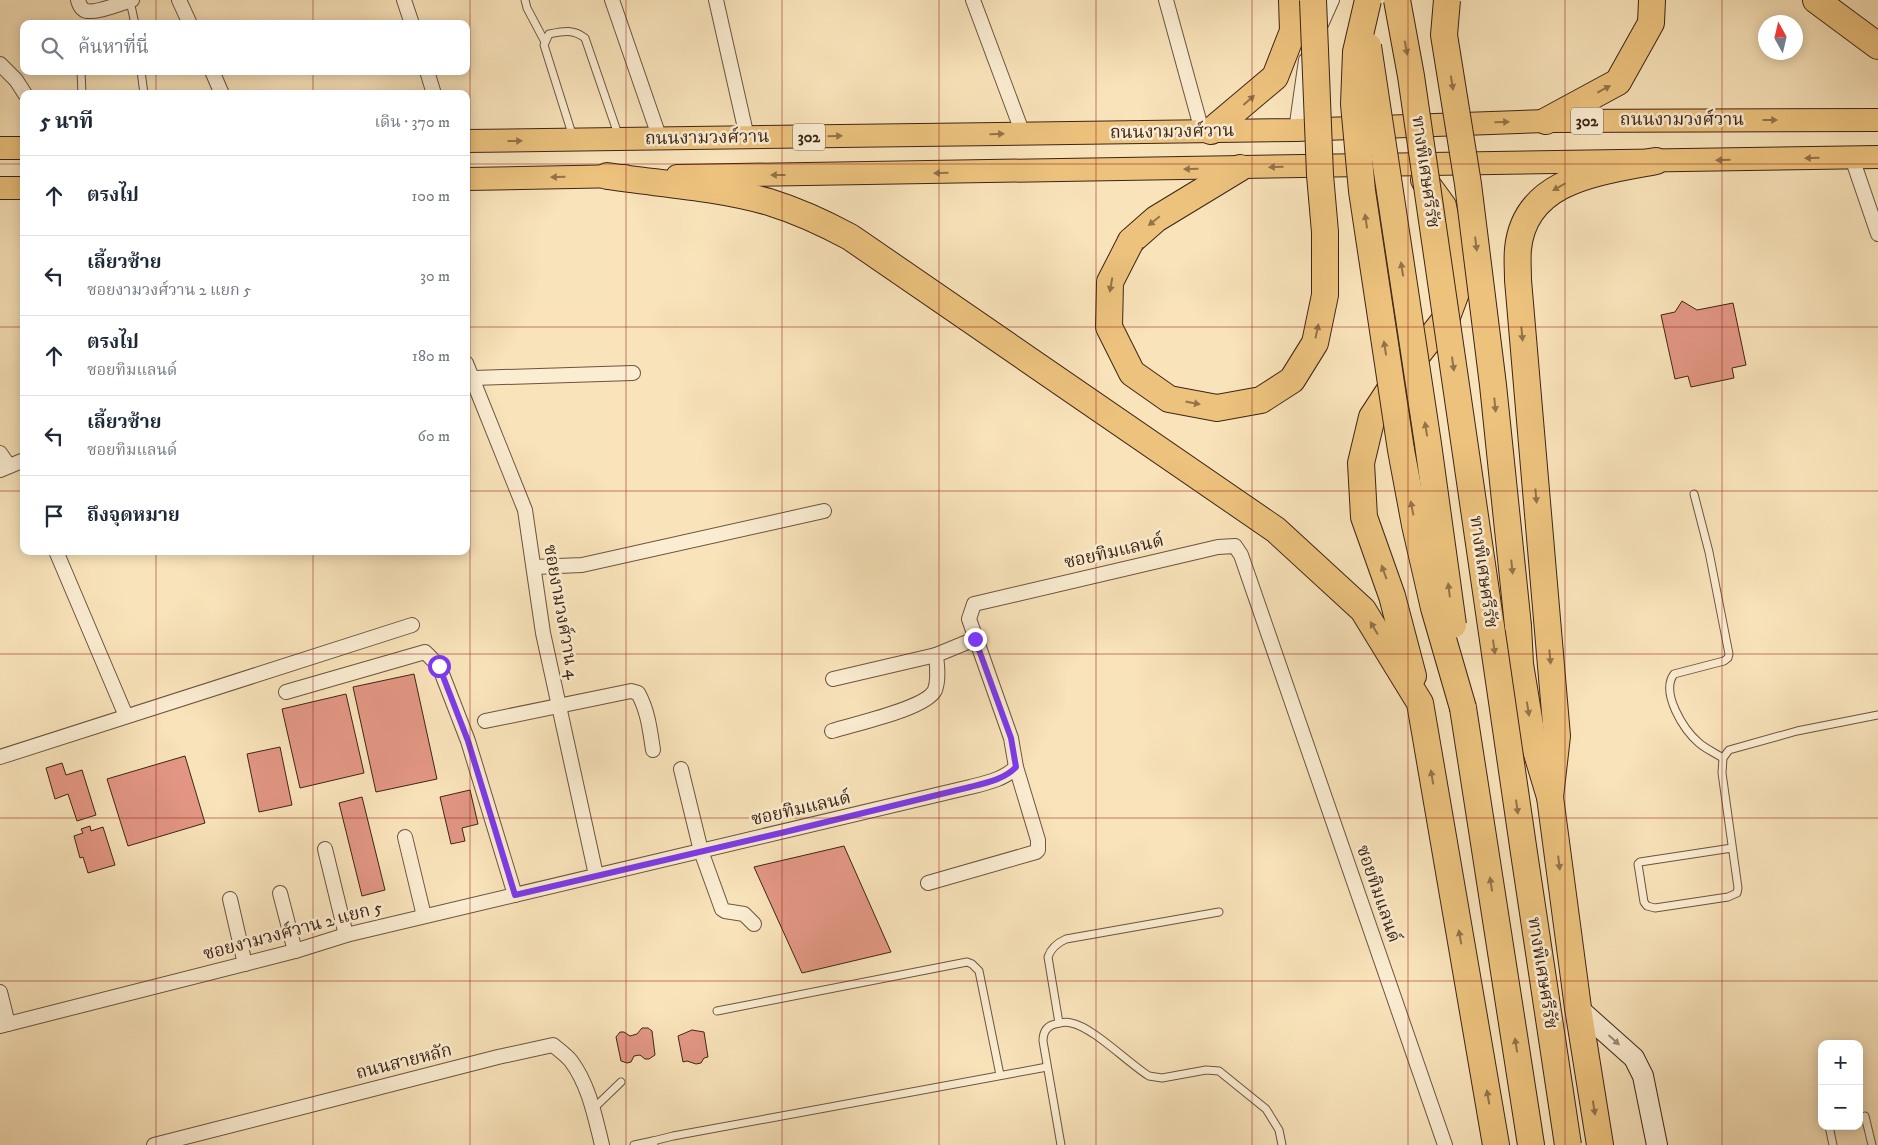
<!DOCTYPE html>
<html lang="th">
<head>
<meta charset="utf-8">
<style>
	body { margin:0; font-family:"IM FELL DW Pica","Noto Serif Thai",serif; background:#f2f2f3; color:#1f2937 }
	.controls { position:absolute; right:15px; bottom:15px; display:grid; overflow:hidden; border-radius:10px; box-shadow:0 2px 12px #0003 }
	.controls button { width:45px; height:45px; display:grid; place-items:center; padding:0; border:0; border-bottom:1px solid #e0e1e3; background:#fff; color:#1f2937; font:25px sans-serif }
	.compass { position:absolute; left:1758px; top:15px; width:45px; height:45px; border-radius:50%; background:#fff; box-shadow:0 2px 12px #0003; rotate:352deg }
	.stop { position:absolute; width:15px; height:15px; margin:-11px; border:4px solid #7c3aed; border-radius:50%; background:#fff }
	.stop.end { background:#7c3aed; border-color:#fff; box-shadow:0 1px 5px #0008 }
	.list { margin:0; padding:0; list-style:none }
	h2 { display:flex; justify-content:space-between; align-items:center; height:65px; margin:0; padding:0 20px; font-size:21px }
	h2 small { font-size:16px; font-weight:400; color:#747a83 }
	.list li { display:grid; grid-template-columns:32px 1fr auto; gap:15px; align-items:center; box-sizing:border-box; height:80px; padding:0 20px; border-top:1px solid #e0e1e3 }
	.list b { display:block; font-size:19px; white-space:nowrap }
	.list p { margin:0; font-size:16px; white-space:nowrap; color:#747a83 }
	.list em { font-size:16px; font-style:normal; color:#747a83 }
	.icon { flex:none; width:28px; height:28px; fill:none; stroke:currentColor; stroke-width:2; stroke-linecap:round; stroke-linejoin:round }
	.map { position:relative; flex:none; width:1878px; height:1145px; overflow:hidden }
	.search { position:absolute; background:#fff; box-shadow:0 2px 12px #0003; left:20px; top:20px; width:450px; height:55px; display:flex; align-items:center; gap:12px; box-sizing:border-box; padding:0 18px; border-radius:10px; color:#747a83; font-size:19px }
	.panel { position:absolute; background:#fff; box-shadow:0 2px 12px #0003; left:20px; top:90px; width:450px; height:465px; border-radius:10px }
	.map>svg:first-child { display:block }
	.building { fill:#e39784; stroke:#3d2416 }
	.lines { fill:none; stroke-linecap:round; stroke-linejoin:round }
	.lane-casing { stroke:#6c543f; stroke-width:9 }
	.street-casing { stroke:#6c543f; stroke-width:16 }
	.secondary-casing { stroke:#3d2416; stroke-width:22 }
	.primary-casing { stroke:#3d2416; stroke-width:24 }
	.highway-casing { stroke:#3d2416; stroke-width:28 }
	.lane { stroke:#fbedd2; stroke-width:7 }
	.street { stroke:#fbedd2; stroke-width:14 }
	.secondary { stroke:#fbedd2; stroke-width:20 }
	.primary { stroke:#ecc27d; stroke-width:22 }
	.highway { stroke:#ecc27d; stroke-width:26 }
	.highway-bridge-casing { stroke:#3d2416; stroke-width:28; stroke-linecap:butt }
	.highway-bridge { stroke:#ecc27d; stroke-width:26 }
	.oneway { fill:#94734a }
	.oneway2 { fill:#9c8874 }
	.route { stroke:#7c3aed; stroke-width:6 }
	.grid { fill:none; stroke:#8f2418; stroke-width:1; stroke-opacity:0.55 }
	.labels { text-anchor:middle; dominant-baseline:central; stroke-width:5; stroke-linejoin:round; paint-order:stroke }
	.shield { fill:#fbedd2; stroke:#76604e; stroke-width:1 }
	.shield-label { font-size:16px; font-weight:bold; fill:#3d2416 }
	.street-label { font-size:18px; fill:#3d2416; stroke:#fbedd2 }
</style>
</head>
<body>
<div class="map">
<svg width="1878" height="1145" viewBox="0 0 1878 1145">
	<rect width="100%" height="100%" fill="#f9e3ba"/>
	<filter id="stains"><feTurbulence type="fractalNoise" baseFrequency=".004" numOctaves="4"/><feColorMatrix values="0 0 0 0 .2 0 0 0 0 .09 0 0 0 0 .02 0 0 0 .5 -.17"/></filter>
	<radialGradient id="worn" r=".72"><stop offset=".6" stop-color="#630" stop-opacity="0"/><stop offset="1" stop-color="#630" stop-opacity=".3"/></radialGradient>
	<!-- building -->
	<g class="building">
		<path d="M1682 301 1697 310 1733 303 1746 365 1732 368 1734 378 1691 387 1688 376 1675 379 1661 315 1675 312Z"/>
		<path d="M414 674 437 779 376 792 353 687Z"/>
		<path d="M346 694 364 773 300 788 282 709Z"/>
		<path d="M280 747 292 805 259 812 247 754Z"/>
		<path d="M185 756 205 823 128 846 107 779Z"/>
		<path d="M62 763 66 775 82 770 96 815 77 821 68 794 55 799 46 768Z"/>
		<path d="M470 790 478 824 462 828 465 841 451 844 440 797Z"/>
		<path d="M362 797 385 890 362 896 339 803Z"/>
		<path d="M90 826 91 831 103 827 115 865 88 873 83 857 80 858 74 836 83 833 81 829Z"/>
		<path d="M844 846 891 952 802 973 754 867Z"/>
		<path d="M642 1028H648L652 1031 655 1055 649 1059H645L640 1055 634 1056 631 1062 627 1063 621 1061 616 1037 620 1032H624L630 1036 637 1034Z"/>
		<path d="M692 1030 704 1032 708 1057 704 1058 701 1063 696 1064 687 1061 683 1062 678 1036Z"/>
	</g>
	<g class="lines">
		<!-- lane casing -->
		<g class="lane-casing">
			<g id="lane">
				<path d="M525 0 527 8 545 42"/>
				<path d="M130 1 135 24"/>
				<path d="M81 71 82 94"/>
				<path d="M141 71 144 94"/>
				<path d="M573 137 544 45 549 34C564 31 573 29 585 38L619 137"/>
				<path d="M1694 494 1709 552 1729 654 1728 658 1724 661 1674 674C1660 693 1684 730 1699 743 1706 749 1715 753 1723 758"/>
				<path d="M1732 848 1640 862 1638 864 1644 902 1647 906 1655 908 1728 897 1737 893 1738 888 1722 773 1723 758 1729 750 1797 731 1878 715"/>
				<path d="M717 1011 967 962 972 964 979 971 1000 1075"/>
				<path d="M1059 1023 1048 957C1051 948 1057 943 1066 939L1219 912"/>
				<path d="M593 1109 621 1082"/>
				<path d="M1865 1116 1872 1145"/>
				<path d="M1829 1126 1833 1145"/>
				<path d="M634 1145 653 1141"/>
				<path d="M654 1145 653 1141 673 1136 1047 1067"/>
				<path d="M1061 1145 1043 1041C1043 1034 1045 1028 1052 1025 1058 1023 1065 1021 1071 1023 1093 1027 1128 1063 1149 1076L1162 1078 1206 1070 1219 1071 1266 1109 1279 1130 1282 1145"/>
			</g>
		</g>
		<!-- street casing -->
		<g class="street-casing">
			<g id="street">
				<path d="M78 0C79 4 81 8 84 10 92 15 122 3 132 0"/>
				<path d="M179 0 190 24"/>
				<path d="M404 0 412 24"/>
				<path d="M612 0 660 139"/>
				<path d="M716 0 747 137"/>
				<path d="M973 0 1023 134"/>
				<path d="M1166 0 1202 131"/>
				<path d="M1319 29 1332 0"/>
				<path d="M0 64 16 80 25 94"/>
				<path d="M212 71 222 94"/>
				<path d="M427 71 434 94"/>
				<path d="M1296 130 1306 60"/>
				<path d="M1852 158 1878 234"/>
				<path d="M466 363 525 510 543 633 596 875"/>
				<path d="M474 378 633 373"/>
				<path d="M0 453 9 466"/>
				<path d="M0 470 24 460"/>
				<path d="M56 551 126 716"/>
				<path d="M534 567 582 565 824 511"/>
				<path d="M833 679 936 655"/>
				<path d="M286 692 425 652 439 666 468 741 515 895"/>
				<path d="M485 721 631 691 638 693C648 711 650 730 653 750"/>
				<path d="M832 731C853 724 926 709 935 690 939 679 937 665 936 655L975 639"/>
				<path d="M0 757 412 625"/>
				<path d="M681 769 701 851 722 909 725 911 744 914 754 924"/>
				<path d="M405 837 424 916"/>
				<path d="M325 849 346 935"/>
				<path d="M928 883 1036 852 1038 850V840L1016 767 1011 738 969 619 974 604 1218 547 1235 546 1241 555 1445 1145"/>
				<path d="M280 893 295 951"/>
				<path d="M230 899 245 964"/>
				<path d="M0 992 8 1024"/>
				<path d="M0 1026 295 951 346 935 970 787C986 783 1005 779 1016 767"/>
				<path d="M154 1145 498 1057 553 1045C559 1050 566 1055 571 1061 589 1085 595 1117 602 1145"/>
			</g>
		</g>
		<!-- secondary casing -->
		<g class="secondary-casing">
			<path id="secondary" d="M1578 1008 1634 1058 1643 1076 1657 1145"/>
		</g>
		<!-- primary casing -->
		<g class="primary-casing">
			<g id="primary">
				<path d="M466 141 1296 130 1546 121 1878 120"/>
				<path d="M0 148H24"/>
				<path d="M677 176 1878 157"/>
				<path d="M466 179 625 176"/>
				<path d="M0 188H24"/>
			</g>
		</g>
		<!-- highway casing -->
		<g class="highway-casing">
			<g id="highway">
				<path d="M1816 0 1878 46"/>
				<path d="M1546 121 1618 82 1651 23 1652 0"/>
				<path d="M1211 131 1275 77 1293 31 1292 0"/>
				<path d="M607 176C661 184 717 187 769 202 798 211 824 223 850 237L1276 530 1363 610 1420 703 1496 1145"/>
				<path d="M1131 241 1156 219 1240 168"/>
				<path d="M1518 626 1520 664 1532 737 1550 797 1578 1008 1600 1145"/>
				<path d="M1413 676 1392 596 1364 517 1361 463 1372 417 1389 391 1447 317 1457 290 1453 251 1443 206 1424 180"/>
				<path d="M1463 708 1531 1145"/>
				<path d="M1550 797 1557 736 1518 280C1518 270 1517 259 1518 249 1525 178 1601 172 1656 161"/>
			</g>
		</g>
		<!-- lane -->
		<use href="#lane" class="lane"/>
		<!-- street -->
		<use href="#street" class="street"/>
		<!-- secondary -->
		<use href="#secondary" class="secondary"/>
		<!-- primary -->
		<use href="#primary" class="primary"/>
		<!-- highway -->
		<use href="#highway" class="highway"/>
		<!-- highway-bridge casing -->
		<g class="highway-bridge-casing">
			<g id="highway-bridge">
				<path d="M1368 0 1356 52 1354 104 1362 191 1401 450 1415 525 1434 608 1463 708"/>
				<path d="M1397 0 1411 76 1524 853 1568 1145"/>
				<path d="M1447 0 1444 35 1468 184 1493 385 1518 626"/>
				<path d="M1368 46 1428 444 1453 625"/>
				<path d="M1131 241 1110 282 1109 327 1132 373 1169 399 1217 408 1261 400 1292 380 1315 343 1325 295V232L1320 175 1313 0"/>
			</g>
		</g>
		<!-- highway-bridge -->
		<use href="#highway-bridge" class="highway-bridge"/>
	</g>
	<!-- one-way arrows -->
	<defs><path id="oneway-solid" d="M-6-.8H1V-3.2L6.5 0L1 3.2V.8H-6Z" transform="scale(1.25)"/></defs>
	<g class="oneway">
		<use href="#oneway-solid" transform="translate(1406 48) rotate(80)"/>
		<use href="#oneway-solid" transform="translate(1452 83) rotate(81)"/>
		<use href="#oneway-solid" transform="translate(1604 89) rotate(-28)"/>
		<use href="#oneway-solid" transform="translate(1249 100) rotate(-41)"/>
		<use href="#oneway-solid" transform="translate(1770 120)"/>
		<use href="#oneway-solid" transform="translate(1502 122) rotate(-2)"/>
		<use href="#oneway-solid" transform="translate(997 134) rotate(-1)"/>
		<use href="#oneway-solid" transform="translate(835 136) rotate(-1)"/>
		<use href="#oneway-solid" transform="translate(515 141) rotate(-1)"/>
		<use href="#oneway-solid" transform="translate(1812 158) rotate(179)"/>
		<use href="#oneway-solid" transform="translate(1723 160) rotate(179)"/>
		<use href="#oneway-solid" transform="translate(1276 167) rotate(179)"/>
		<use href="#oneway-solid" transform="translate(1191 169) rotate(179)"/>
		<use href="#oneway-solid" transform="translate(941 173) rotate(179)"/>
		<use href="#oneway-solid" transform="translate(778 175) rotate(180)"/>
		<use href="#oneway-solid" transform="translate(558 177) rotate(179)"/>
		<use href="#oneway-solid" transform="translate(1559 187) rotate(150)"/>
		<use href="#oneway-solid" transform="translate(1154 221) rotate(141)"/>
		<use href="#oneway-solid" transform="translate(1366 221) rotate(-98)"/>
		<use href="#oneway-solid" transform="translate(1476 244) rotate(83)"/>
		<use href="#oneway-solid" transform="translate(1402 269) rotate(-99)"/>
		<use href="#oneway-solid" transform="translate(1111 285) rotate(100)"/>
		<use href="#oneway-solid" transform="translate(1317 331) rotate(-78)"/>
		<use href="#oneway-solid" transform="translate(1522 334) rotate(85)"/>
		<use href="#oneway-solid" transform="translate(1385 348) rotate(-99)"/>
		<use href="#oneway-solid" transform="translate(1453 364) rotate(82)"/>
		<use href="#oneway-solid" transform="translate(1193 403) rotate(11)"/>
		<use href="#oneway-solid" transform="translate(1495 405) rotate(84)"/>
		<use href="#oneway-solid" transform="translate(1426 429) rotate(-99)"/>
		<use href="#oneway-solid" transform="translate(1536 496) rotate(85)"/>
		<use href="#oneway-solid" transform="translate(1412 508) rotate(-101)"/>
		<use href="#oneway-solid" transform="translate(1512 567) rotate(84)"/>
		<use href="#oneway-solid" transform="translate(1384 572) rotate(-110)"/>
		<use href="#oneway-solid" transform="translate(1449 590) rotate(-97)"/>
		<use href="#oneway-solid" transform="translate(1374 628) rotate(-121)"/>
		<use href="#oneway-solid" transform="translate(1494 647) rotate(82)"/>
		<use href="#oneway-solid" transform="translate(1550 657) rotate(85)"/>
		<use href="#oneway-solid" transform="translate(1528 709) rotate(81)"/>
		<use href="#oneway-solid" transform="translate(1432 777) rotate(-100)"/>
		<use href="#oneway-solid" transform="translate(1517 807) rotate(82)"/>
		<use href="#oneway-solid" transform="translate(1559 863) rotate(83)"/>
		<use href="#oneway-solid" transform="translate(1491 884) rotate(-99)"/>
		<use href="#oneway-solid" transform="translate(1460 937) rotate(-100)"/>
		<use href="#oneway-solid" transform="translate(1516 1045) rotate(-99)"/>
		<use href="#oneway-solid" transform="translate(1488 1097) rotate(-100)"/>
		<use href="#oneway-solid" transform="translate(1594 1108) rotate(81)"/>
	</g>
	<use class="oneway2" href="#oneway-solid" transform="translate(1614 1040) rotate(42)"/>
	<g class="lines">
		<!-- route -->
		<path class="route" d="M439 666 468 741 515 895 785 832 970 787C986 783 1005 779 1016 767L1011 738 975 639"/>
	</g>
	<!-- grid -->
	<path class="grid" d="M156 0V24M313 0V24M470 0V1145M626 0V1145M782 0V1145M939 0V1145M1096 0V1145M1252 0V1145M1408 0V1145M1565 0V1145M1722 0V1145M156 71V94M313 71V94M0 164H24M466 164H1878M0 327H24M466 327H1878M0 491H24M466 491H1878M156 551V1145M313 551V1145M0 654H1878M0 818H1878M0 981H1878"/>
	<g class="labels">
		<!-- shield labels -->
		<g class="shield">
			<rect x="1571" y="107.5" width="32" height="27" rx="4"/>
			<rect x="793" y="123.5" width="32" height="27" rx="4"/>
		</g>
		<g class="shield-label">
			<text x="1587" y="121">302</text>
			<text x="809" y="137">302</text>
		</g>
		<!-- street labels -->
		<g class="street-label">
			<text x="1682" y="120">ถนนงามวงศ์วาน</text>
			<text transform="translate(1172 132) rotate(-1)">ถนนงามวงศ์วาน</text>
			<text transform="translate(707 138) rotate(-1)">ถนนงามวงศ์วาน</text>
			<text transform="translate(1425 172) rotate(82)">ทางพิเศษศรีรัช</text>
			<text transform="translate(1114 552) rotate(-13)">ซอยทิมแลนด์</text>
			<text transform="translate(1483 572) rotate(82)">ทางพิเศษศรีรัช</text>
			<text transform="translate(561 612) rotate(80)">ซอยงามวงศ์วาน 4</text>
			<text transform="translate(801 809) rotate(-13)">ซอยทิมแลนด์</text>
			<text transform="translate(1378 894) rotate(71)">ซอยทิมแลนด์</text>
			<text transform="translate(293 931) rotate(-15)">ซอยงามวงศ์วาน 2 แยก 5</text>
			<text transform="translate(1542 973) rotate(81)">ทางพิเศษศรีรัช</text>
			<text transform="translate(404 1062) rotate(-14)">ถนนสายหลัก</text>
		</g>
	</g>
	<rect width="100%" height="100%" filter="url(#stains)"/>
	<rect width="100%" height="100%" fill="url(#worn)"/>
</svg>
<div class="controls">
<button>+</button>
<button>−</button>
</div>
<svg class="compass" viewBox="-18 -18 36 36"><path d="M0-13l5 13h-10z" fill="#e53935"/><path d="M0 13l5-13h-10z" fill="#747a83"/></svg>
<div class="stop" style="left:439px;top:666px"></div>
<div class="stop end" style="left:975px;top:639px"></div>
<div class="search"><svg class="icon" aria-label="search" viewBox="0 0 24 24"><circle cx="10" cy="10" r="6"/><path d="M15 15l6 6"/></svg>ค้นหาที่นี่</div>
<section class="panel">
<h2>5 นาที<small>เดิน · 370 m</small></h2>
<ul class="list">
<li><svg class="icon" aria-label="ahead" viewBox="0 0 24 24"><path d="M12 20V5M6 11l6-6 6 6"/></svg><div><b>ตรงไป</b></div><em>100 m</em></li>
<li><svg class="icon" aria-label="left" viewBox="0 0 24 24"><path d="M17 20v-9H6M10 6l-5 5 5 5"/></svg><div><b>เลี้ยวซ้าย</b><p>ซอยงามวงศ์วาน 2 แยก 5</p></div><em>30 m</em></li>
<li><svg class="icon" aria-label="ahead" viewBox="0 0 24 24"><path d="M12 20V5M6 11l6-6 6 6"/></svg><div><b>ตรงไป</b><p>ซอยทิมแลนด์</p></div><em>180 m</em></li>
<li><svg class="icon" aria-label="left" viewBox="0 0 24 24"><path d="M17 20v-9H6M10 6l-5 5 5 5"/></svg><div><b>เลี้ยวซ้าย</b><p>ซอยทิมแลนด์</p></div><em>60 m</em></li>
<li><svg class="icon" aria-label="arrive" viewBox="0 0 24 24"><path d="M6 21V4h12l-3 4 3 4H6"/></svg><div><b>ถึงจุดหมาย</b></div></li>
</ul>
</section>
</div>
</body>
</html>
